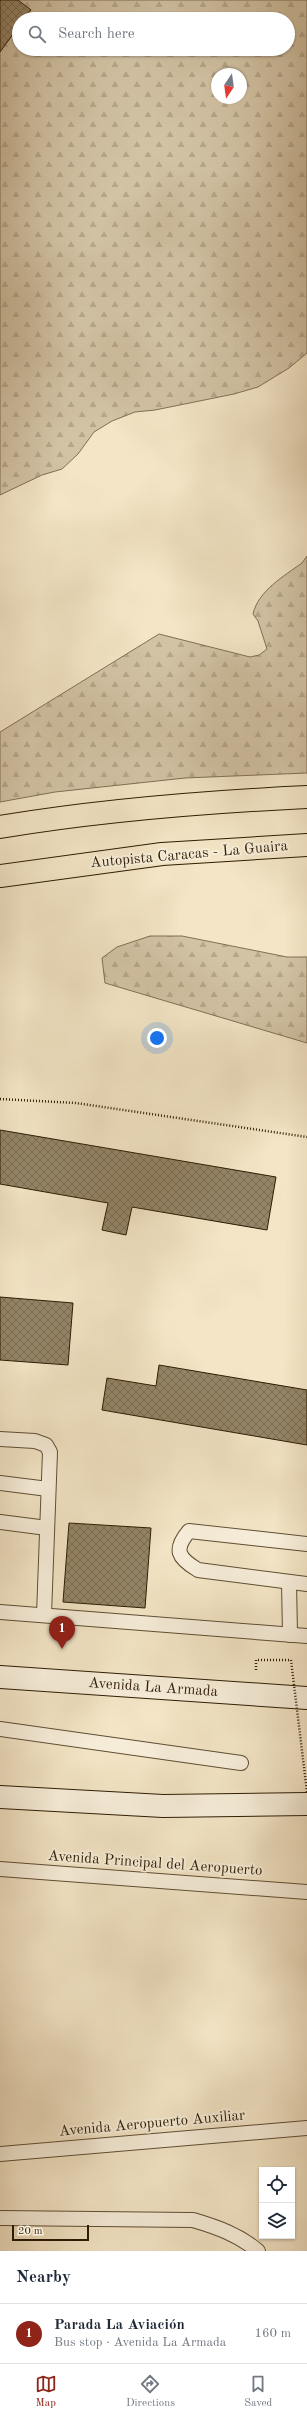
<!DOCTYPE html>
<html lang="en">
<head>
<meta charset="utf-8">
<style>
	body { margin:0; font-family:"Old Standard TT",serif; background:#f6f6f7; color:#1f2937 }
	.controls { position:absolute; right:12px; bottom:12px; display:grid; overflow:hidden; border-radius:0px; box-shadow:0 1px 3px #0004 }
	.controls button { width:36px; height:36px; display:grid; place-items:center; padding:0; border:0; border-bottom:1px solid #e0e1e3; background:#fff; color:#1f2937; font:20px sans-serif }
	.compass { position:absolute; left:211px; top:68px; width:36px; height:36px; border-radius:50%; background:#fff; box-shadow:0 1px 3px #0004; rotate:193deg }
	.scale { position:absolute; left:12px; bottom:10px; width:77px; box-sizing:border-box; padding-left:4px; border:2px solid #2e1c03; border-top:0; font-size:11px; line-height:14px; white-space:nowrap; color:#2e1c03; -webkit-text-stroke:3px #f7eeda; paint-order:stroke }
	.you { position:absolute; left:157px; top:1038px; width:14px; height:14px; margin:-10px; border:3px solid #fff; border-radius:50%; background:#1a73e8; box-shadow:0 0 0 6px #1a73e833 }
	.badge { display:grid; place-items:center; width:26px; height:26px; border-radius:50%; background:#8f2418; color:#fff; font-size:13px; font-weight:700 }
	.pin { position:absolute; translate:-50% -33px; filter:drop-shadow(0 1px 2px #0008) }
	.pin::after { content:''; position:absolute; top:21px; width:14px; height:12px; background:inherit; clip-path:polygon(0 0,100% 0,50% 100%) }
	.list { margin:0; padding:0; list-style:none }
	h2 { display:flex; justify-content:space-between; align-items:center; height:52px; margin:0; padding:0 16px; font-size:17px }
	h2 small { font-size:13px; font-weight:400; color:#747a83 }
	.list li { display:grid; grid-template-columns:26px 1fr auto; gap:12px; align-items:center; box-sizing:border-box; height:60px; padding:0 16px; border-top:1px solid #e0e1e3 }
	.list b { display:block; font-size:15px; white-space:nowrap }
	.list p { margin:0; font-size:13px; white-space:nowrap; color:#747a83 }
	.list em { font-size:13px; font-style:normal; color:#747a83 }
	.icon { flex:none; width:22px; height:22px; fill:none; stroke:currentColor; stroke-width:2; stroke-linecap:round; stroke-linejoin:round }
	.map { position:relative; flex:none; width:307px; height:2251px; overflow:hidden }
	.search { position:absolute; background:#fff; box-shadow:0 1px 3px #0004; left:12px; right:12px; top:12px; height:44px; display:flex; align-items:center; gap:10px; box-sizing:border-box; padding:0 14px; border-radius:22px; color:#747a83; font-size:15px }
	.sheet { height:112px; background:#fff }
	nav { display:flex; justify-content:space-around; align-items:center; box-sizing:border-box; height:56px; border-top:1px solid #e0e1e3; background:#fff; font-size:11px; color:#747a83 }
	nav a { display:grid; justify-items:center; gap:2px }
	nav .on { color:#8f2418 }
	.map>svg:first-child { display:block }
	.forest { fill:url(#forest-firs); stroke:#807054; fill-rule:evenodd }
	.building { fill:url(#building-cross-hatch); stroke:#2e1c03 }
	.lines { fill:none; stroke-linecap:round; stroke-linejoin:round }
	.service-casing { stroke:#5f4e34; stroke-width:16 }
	.secondary-casing { stroke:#2e1c03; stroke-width:24 }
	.trunk-casing { stroke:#2e1c03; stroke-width:24 }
	.path { stroke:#2e1c03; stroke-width:2.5; stroke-dasharray:1 2; stroke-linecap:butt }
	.service { stroke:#f7eeda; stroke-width:14 }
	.secondary { stroke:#f7eeda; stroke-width:22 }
	.trunk { stroke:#f3e5c6; stroke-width:22 }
	.path-bridge { stroke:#2e1c03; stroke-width:2.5; stroke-dasharray:1 2; stroke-linecap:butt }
	.labels { text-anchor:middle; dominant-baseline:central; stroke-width:4; stroke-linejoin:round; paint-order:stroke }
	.street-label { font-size:15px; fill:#2e1c03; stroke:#f7eeda }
</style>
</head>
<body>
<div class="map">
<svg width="307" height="2251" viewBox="0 0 307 2251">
	<defs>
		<pattern id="forest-firs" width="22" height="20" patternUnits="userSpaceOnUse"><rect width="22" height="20" fill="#d2c3a5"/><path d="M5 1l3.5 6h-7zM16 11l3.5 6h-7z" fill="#b5a78c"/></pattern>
		<pattern id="building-cross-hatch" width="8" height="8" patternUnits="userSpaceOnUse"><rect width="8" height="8" fill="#948568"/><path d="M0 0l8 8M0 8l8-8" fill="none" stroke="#796c53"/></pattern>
	</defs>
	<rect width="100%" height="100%" fill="#f3e5c6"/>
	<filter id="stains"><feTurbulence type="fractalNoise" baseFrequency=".005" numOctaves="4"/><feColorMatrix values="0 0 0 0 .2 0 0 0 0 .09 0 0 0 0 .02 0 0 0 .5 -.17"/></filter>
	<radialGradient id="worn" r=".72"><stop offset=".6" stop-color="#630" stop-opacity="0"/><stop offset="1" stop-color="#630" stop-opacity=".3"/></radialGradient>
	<!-- forest -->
	<g class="forest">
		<path d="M2 0H307V353L289 368 258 387 234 394 155 410 135 412 112 421 94 432 78 454 62 469 42 475 0 495V2ZM19 19H288V49H19ZM217 74H241V98H217Z"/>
		<path d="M307 556V773L185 778 55 792 0 802V732L159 634 250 657 259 655 267 649 258 621 253 614C258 591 284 576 302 563Z"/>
		<path d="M150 936H182L287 957H307V1043L105 983 102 958 117 947Z"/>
	</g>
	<!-- building -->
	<g class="building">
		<path d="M0 0H18L31 10 24 19H19V26L0 52Z"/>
		<path d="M0 1130 276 1177 267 1230 132 1207 126 1235 102 1230 108 1203 0 1184Z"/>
		<path d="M0 1297 73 1303 68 1365 0 1360Z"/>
		<path d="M159 1365 307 1390V1445L102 1410 107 1378 156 1386Z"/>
		<path d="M69 1523 151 1528 145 1608 63 1602Z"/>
	</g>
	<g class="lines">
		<!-- service casing -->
		<g class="service-casing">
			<g id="service">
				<path d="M0 1439 35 1441 46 1445 50 1452 44 1615"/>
				<path d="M0 1483 48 1489"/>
				<path d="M0 1522 47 1528"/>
				<path d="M307 1544 189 1531C173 1550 178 1558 198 1570L307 1584"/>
				<path d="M289 1582 290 1635"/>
				<path d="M0 1612 307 1636"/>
				<path d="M0 1729 241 1763"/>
				<path d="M0 1869 307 1892"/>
				<path d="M0 2154 307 2128"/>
				<path d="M0 2218 193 2220C217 2227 239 2235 258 2251"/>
			</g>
		</g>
		<!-- secondary casing -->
		<g class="secondary-casing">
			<g id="secondary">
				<path d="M0 1677 307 1698"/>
				<path d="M0 1797 163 1806 307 1804"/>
			</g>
		</g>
		<!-- trunk casing -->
		<g class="trunk-casing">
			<g id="trunk">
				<path d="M0 827C102 810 204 802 307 797"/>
				<path d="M0 876 162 854 307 845"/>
			</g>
		</g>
		<!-- path -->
		<g class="path">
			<path d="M0 1099 76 1103 307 1137"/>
			<path d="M256 1670V1660H291"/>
		</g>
		<!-- service -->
		<use href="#service" class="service"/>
		<!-- secondary -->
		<use href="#secondary" class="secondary"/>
		<!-- trunk -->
		<use href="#trunk" class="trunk"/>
		<!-- path-bridge -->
		<path class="path-bridge" d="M291 1660 307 1792"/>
	</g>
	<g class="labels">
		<!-- street labels -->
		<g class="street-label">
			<text transform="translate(189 855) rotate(-5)">Autopista Caracas - La Guaira</text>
			<text transform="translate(153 1688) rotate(4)">Avenida La Armada</text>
			<text transform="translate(155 1864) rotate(4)">Avenida Principal del Aeropuerto</text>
			<text transform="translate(152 2124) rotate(-5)">Avenida Aeropuerto Auxiliar</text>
		</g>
	</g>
	<rect width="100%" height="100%" filter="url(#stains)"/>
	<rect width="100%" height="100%" fill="url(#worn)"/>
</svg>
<div class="controls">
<button><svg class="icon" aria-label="locate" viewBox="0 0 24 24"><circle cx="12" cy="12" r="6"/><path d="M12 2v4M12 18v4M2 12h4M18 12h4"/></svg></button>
<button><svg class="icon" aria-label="layers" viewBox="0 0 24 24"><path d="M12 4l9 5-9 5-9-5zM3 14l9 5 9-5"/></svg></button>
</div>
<svg class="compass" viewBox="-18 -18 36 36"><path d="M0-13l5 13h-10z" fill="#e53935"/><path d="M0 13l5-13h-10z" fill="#747a83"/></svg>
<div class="scale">20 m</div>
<div class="you"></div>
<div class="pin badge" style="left:62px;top:1649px">1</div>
<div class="search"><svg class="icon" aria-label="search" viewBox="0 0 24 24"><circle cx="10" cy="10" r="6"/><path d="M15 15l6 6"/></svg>Search here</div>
</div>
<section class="sheet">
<h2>Nearby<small></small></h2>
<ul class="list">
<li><span class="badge">1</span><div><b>Parada La Aviación</b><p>Bus stop · Avenida La Armada</p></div><em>160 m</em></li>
</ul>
</section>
<nav>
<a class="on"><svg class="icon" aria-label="map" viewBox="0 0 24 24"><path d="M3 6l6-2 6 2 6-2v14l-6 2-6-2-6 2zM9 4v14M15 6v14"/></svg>Map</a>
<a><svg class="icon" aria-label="directions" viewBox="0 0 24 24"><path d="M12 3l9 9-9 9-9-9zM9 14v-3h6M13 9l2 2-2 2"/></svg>Directions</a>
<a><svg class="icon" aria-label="saved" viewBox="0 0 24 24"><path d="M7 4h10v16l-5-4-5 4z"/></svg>Saved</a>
</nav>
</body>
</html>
